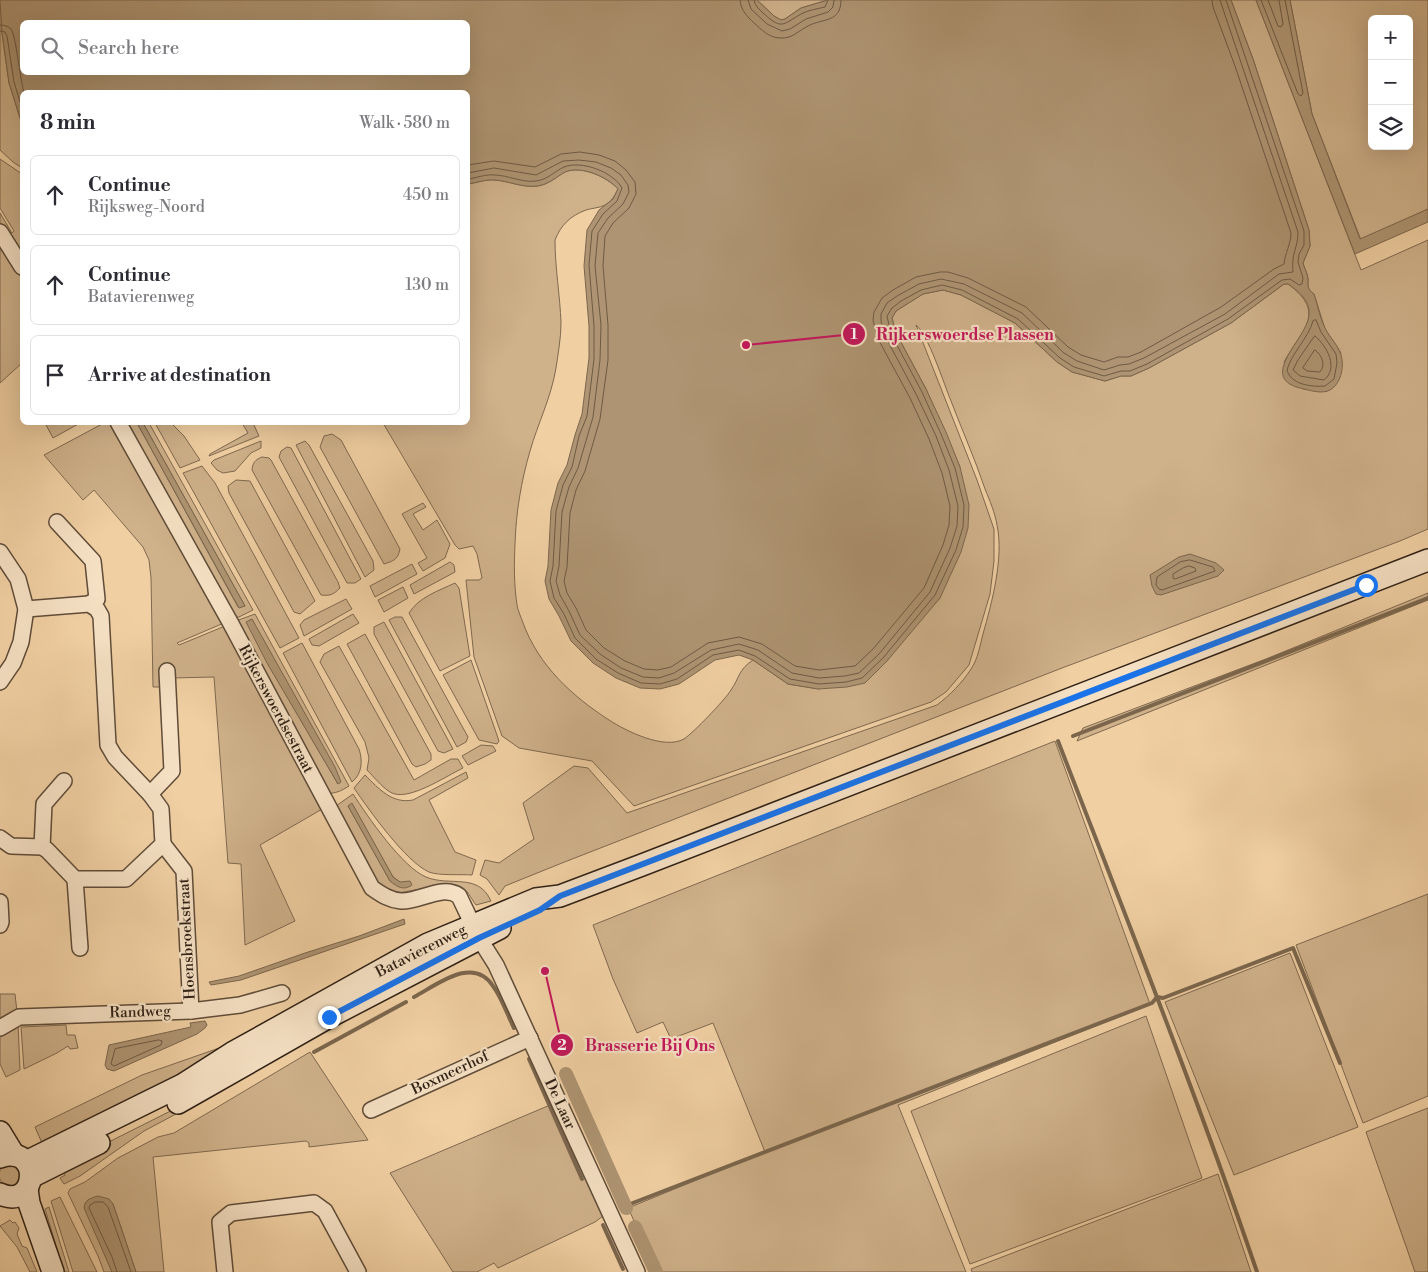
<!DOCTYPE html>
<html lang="en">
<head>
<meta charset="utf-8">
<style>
	body { margin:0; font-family:"Libre Bodoni",serif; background:#f2f2f3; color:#2b2b33 }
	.controls { position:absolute; right:15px; top:15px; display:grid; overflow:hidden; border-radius:8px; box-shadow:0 5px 20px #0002 }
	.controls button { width:45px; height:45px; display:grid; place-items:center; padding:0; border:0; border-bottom:1px solid #e1e1e2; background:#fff; color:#2b2b33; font:25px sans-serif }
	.stop { position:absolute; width:15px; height:15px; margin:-11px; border:4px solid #1a73e8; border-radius:50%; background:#fff }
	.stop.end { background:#1a73e8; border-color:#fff; box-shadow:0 1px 5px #0008 }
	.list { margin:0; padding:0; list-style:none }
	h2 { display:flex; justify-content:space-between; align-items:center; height:65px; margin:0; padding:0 20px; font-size:21px }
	h2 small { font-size:16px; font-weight:400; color:#7c7c81 }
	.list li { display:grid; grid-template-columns:32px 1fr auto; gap:15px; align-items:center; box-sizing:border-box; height:80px; margin:0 10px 10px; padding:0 10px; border:1px solid #e1e1e2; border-radius:8px }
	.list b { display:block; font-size:19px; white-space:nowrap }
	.list p { margin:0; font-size:16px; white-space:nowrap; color:#7c7c81 }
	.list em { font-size:16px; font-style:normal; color:#7c7c81 }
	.icon { flex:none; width:28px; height:28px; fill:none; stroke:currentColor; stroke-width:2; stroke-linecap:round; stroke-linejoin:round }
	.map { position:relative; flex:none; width:1428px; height:1272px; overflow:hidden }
	.search { position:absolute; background:#fff; box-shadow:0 5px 20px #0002; left:20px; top:20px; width:450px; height:55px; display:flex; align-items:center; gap:12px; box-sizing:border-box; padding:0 18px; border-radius:8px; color:#7c7c81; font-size:19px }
	.panel { position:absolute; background:#fff; box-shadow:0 5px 20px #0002; left:20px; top:90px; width:450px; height:335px; border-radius:8px }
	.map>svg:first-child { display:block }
	.green { fill:#cfb18a; stroke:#7f6950; fill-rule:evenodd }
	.water { fill:#ae9472; stroke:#7b664d; fill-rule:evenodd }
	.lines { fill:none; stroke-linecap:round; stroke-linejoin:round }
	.shore { stroke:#6e5a44; stroke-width:1 }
	.stream { stroke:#7b664d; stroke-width:4 }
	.canal { stroke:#ae9472; stroke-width:14 }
	.street-casing { stroke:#5f4c39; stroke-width:18 }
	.secondary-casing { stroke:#2f2116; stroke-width:24 }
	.street { stroke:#f5e0c3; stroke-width:15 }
	.secondary { stroke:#f5e0c3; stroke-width:21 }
	.route { stroke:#1a73e8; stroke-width:6 }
	.labels { text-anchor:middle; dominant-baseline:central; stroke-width:4.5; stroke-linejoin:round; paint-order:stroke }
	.street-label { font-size:15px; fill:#2f2116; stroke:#f5e0c3 }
	.leader { fill:none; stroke:#c2185b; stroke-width:2 }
	.callout-dot { fill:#c2185b; stroke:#f5e0c3; stroke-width:2 }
	.mark-label { font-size:15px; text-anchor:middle; font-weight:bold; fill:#fff }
	.callout-label { font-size:16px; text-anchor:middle; font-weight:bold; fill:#c2185b; stroke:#f5e0c3; stroke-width:4.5; stroke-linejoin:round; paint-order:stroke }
</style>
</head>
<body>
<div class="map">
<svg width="1428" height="1272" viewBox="0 0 1428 1272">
	<rect width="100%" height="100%" fill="#f0cfa2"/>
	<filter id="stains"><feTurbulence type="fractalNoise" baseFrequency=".004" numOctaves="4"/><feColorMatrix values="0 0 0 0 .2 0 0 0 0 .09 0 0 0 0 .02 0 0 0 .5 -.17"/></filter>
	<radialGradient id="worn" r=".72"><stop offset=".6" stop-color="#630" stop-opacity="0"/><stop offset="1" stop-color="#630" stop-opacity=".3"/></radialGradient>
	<!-- green -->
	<g class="green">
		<path d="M757 0H828L801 8 785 19 781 20 774 16Z"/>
		<path d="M1231 0H1256L1361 270 1428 240V529L1400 541 1062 668 562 863 505 886 499 895 487 879 480 875 485 860 499 863 534 839 523 803 574 766 588 768 627 813 937 705C950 695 962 683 971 669 978 659 980 645 983 634 992 602 1004 558 997 525 995 513 990 501 985 489 975 459 962 430 951 401 944 384 928 334 916 325L977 480 994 529V561L990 594 969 665 946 692 931 702 634 806 592 761 519 748 502 736 474 657 466 580H479L482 578 477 554 473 546 459 549 455 545 383 423 468 422V184C476 183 486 179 495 180 509 181 523 188 537 186 548 185 556 177 565 172 581 165 607 177 618 189 615 195 612 201 605 205 600 208 592 208 586 210 570 216 561 225 555 240 555 268 560 295 561 323 561 338 558 354 556 368 551 398 538 423 530 451 521 482 516 512 515 544 514 565 514 585 517 605 518 611 521 617 523 623 539 666 572 696 609 720 626 731 664 750 684 739 693 733 725 700 731 690 740 677 738 670 753 660L788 684 819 689 913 628 940 598 960 467 926 389 896 333 892 318 896 311 923 294 943 290 961 295 1015 323 1057 362 1072 372 1105 381 1121 376H1131L1149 368 1231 323 1284 284H1288C1328 314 1301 330 1284 362L1303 389 1327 391 1341 353 1325 329 1314 294C1307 290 1308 286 1308 279 1308 274 1304 268 1303 263L1310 246 1309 230 1253 59Z"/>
		<path d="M1290 0H1428V209L1361 240 1312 114ZM1372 19H1409V146H1372Z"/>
		<path d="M0 6 2 9V33L9 83 22 124V168L13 162 0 150Z"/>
		<path d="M0 159 22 174V256L0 224V213L12 233 14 231 0 208Z"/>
		<path d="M0 243 22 279V363L0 383Z"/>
		<path d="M45 423H80L53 438Z"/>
		<path d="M104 423H112L224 623 177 643 179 645 225 626 324 808 260 845 295 921 245 945 241 864 228 863 214 677 172 678 162 687H153L151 578 149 560 143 547 94 490 83 500 44 455Z"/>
		<path d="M124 423H137L238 607 245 606 143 423H149L253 610 239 617 231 618Z"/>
		<path d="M155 423H171L184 436 200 460 180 468Z"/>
		<path d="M242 423H253L259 436 209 456 210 454 248 433Z"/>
		<path d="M332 434 341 440 400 549C398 560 393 561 384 564L320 447 324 436Z"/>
		<path d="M261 441V448L251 453 235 471 223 473 217 470 211 463 214 460Z"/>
		<path d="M305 441 309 445 373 561 374 570 365 577 296 445Z"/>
		<path d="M287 447 291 448 361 579 355 583H347L279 457 281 451Z"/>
		<path d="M262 457 269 458 271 460 338 582 340 588C333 595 330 596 321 595L252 470C253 462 255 460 262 457Z"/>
		<path d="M202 466 215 483 299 638 280 648 183 473Z"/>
		<path d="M236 480 250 481 315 601 300 614 294 612 229 493 228 486Z"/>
		<path d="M423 503 426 507 413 514 423 530 437 520 450 544 445 558 423 571 418 563 427 558 402 514Z"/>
		<path d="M450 562 454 565 455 572 414 594 410 585Z"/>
		<path d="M412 564 417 574 375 597 370 586Z"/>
		<path d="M455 583 459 588 470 656 440 671 409 613C419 597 438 591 455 583Z"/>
		<path d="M403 587 408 598 384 612 378 600Z"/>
		<path d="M1428 593V600L1077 741 1083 728 1266 659Z"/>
		<path d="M346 599 352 609 304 636 300 625 304 620Z"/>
		<path d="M255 614 349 786C341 791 335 794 326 793L233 622ZM251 619 252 620 338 784 269 665 249 621Z"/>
		<path d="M353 614 359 623 319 646 312 645 309 639Z"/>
		<path d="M395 617H402L468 737 466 742 457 747 389 620Z"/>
		<path d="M384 622 453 749 444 753 438 751 374 634V627Z"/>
		<path d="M365 634 431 754V760L425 764 416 767 412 764 347 644Z"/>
		<path d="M302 643 359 749C363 761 362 774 352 782L283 653Z"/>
		<path d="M339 646 414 780 451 759H458L463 768C446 776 407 803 390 792 382 787 374 777 367 770L369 758 365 742 320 662 324 654Z"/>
		<path d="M471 660 499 741 497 744 479 740 443 675Z"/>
		<path d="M1055 741 1150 1004 898 1105 966 1272H658L628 1208 765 1152 713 1023 671 1039 663 1022 637 1033 613 979 593 925Z"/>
		<path d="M481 745 493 746 496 751 468 765 462 756Z"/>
		<path d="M466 772 468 778 429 800 455 852 476 860 472 875C461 874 439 876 429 872 406 862 369 810 354 788L365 775C379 789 392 804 413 800Z"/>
		<path d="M353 794C368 817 402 867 426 877 450 887 478 872 491 901L476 905C467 893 467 885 449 884L392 894 380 887 336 806ZM352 804 393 877 400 882 390 881 348 806Z"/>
		<path d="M1428 894V1096L1363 1123 1296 945Z"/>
		<path d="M1290 953 1358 1127 1234 1175 1165 1002Z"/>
		<path d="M0 994H15L17 1012 0 1020Z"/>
		<path d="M1146 1016 1202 1178 970 1264 911 1111Z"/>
		<path d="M18 1024 20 1070 6 1077 0 1064V1035Z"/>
		<path d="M66 1025 67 1035H75L78 1048 70 1049 68 1046 57 1053 24 1069 21 1027Z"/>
		<path d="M222 1047 221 1054 42 1143 35 1127 142 1075Z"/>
		<path d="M296 1048 240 1080 144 1131 80 1176 64 1184 60 1178 65 1175 61 1166Z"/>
		<path d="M310 1052 368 1140 309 1147V1143L306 1141 153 1157 164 1272H136L113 1204 89 1199 85 1203 112 1272H104L98 1256 68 1193 70 1189 85 1182 118 1158 158 1137 174 1133Z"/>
		<path d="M550 1105 603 1216 595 1222 498 1268 494 1263 477 1272H453L390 1173Z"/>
		<path d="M1428 1108V1272H1415L1366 1132Z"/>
		<circle cx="10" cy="1175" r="11"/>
		<path d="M1218 1174 1251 1272H972L971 1269Z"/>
		<path d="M60 1197 97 1272H73L51 1201Z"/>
		<path d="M49 1207 69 1272H64L45 1209Z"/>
		<path d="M10 1220 13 1223 15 1222 19 1228 17 1234 22 1246 27 1248 37 1272H30L17 1247 0 1226Z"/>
	</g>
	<!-- water -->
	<g class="water">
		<path d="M0 0H757L774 16 781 20 785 19 801 8 828 0H1231L1253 59 1309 230 1310 246 1303 263C1304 268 1308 274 1308 279 1308 286 1307 289 1314 294 1318 306 1320 319 1326 330 1330 338 1337 344 1340 352 1345 364 1342 383 1330 390 1323 394 1312 391 1304 389 1253 379 1309 338 1309 314 1310 300 1298 291 1288 284H1284L1231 323 1149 368 1131 376H1121L1105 381 1072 372 1057 362 1015 323 961 295 943 290 923 294 896 311 892 318 896 333 926 389 946 432 960 467 969 505 968 528 961 552 940 598 887 661 865 683 847 687 818 689 788 684 753 660 739 655 715 660 679 684 660 689 640 688 616 678 593 663 571 641 559 616 549 599 545 581 548 566 551 510 558 483 567 465 575 435 582 414 589 358V326L584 266 587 230 599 210 613 199 618 189C608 177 581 165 565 172 556 177 548 185 537 186 523 188 509 181 495 180 486 179 476 183 468 184V92H22V124L9 83 2 33ZM22 22H468V72H22Z"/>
		<path d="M1256 0H1290L1312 114 1360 239 1428 209V222L1355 254Z"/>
		<path d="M137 423H143L245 606 239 608Z"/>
		<path d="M1190 554 1216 563 1224 570 1218 576 1161 595 1156 594 1152 586 1150 575 1179 557Z"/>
		<path d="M252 619 335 767 341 782 338 784 267 663 246 622Z"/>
		<path d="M352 803 393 877 400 882 410 881 412 885C404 891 397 887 390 881L348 806Z"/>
		<path d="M404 919 405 924 241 980 211 985 209 982 239 976 305 953 359 936Z"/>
		<path d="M205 1021 207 1025 205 1028 197 1034 114 1071 107 1069 105 1065 109 1045 191 1027 190 1023Z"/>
		<path d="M98 1196 109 1199 113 1204 136 1272H112L84 1208C85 1200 90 1198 98 1196Z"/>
	</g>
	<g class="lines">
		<!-- shore -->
		<g class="shore">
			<path d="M740 0C741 11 747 16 754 23 761 29 769 38 780 38 792 39 798 31 808 26 823 18 841 23 841 0"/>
			<path d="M748 0 751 9 767 24 782 31 790 29 806 19 828 12 833 7 834 0"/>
			<path d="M754 0C755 6 759 9 763 13 782 30 782 25 801 14 808 10 817 9 825 7L828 0"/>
			<path d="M1261 0 1298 94 1301 96 1303 93 1285 0"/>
			<path d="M1268 0 1278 26 1281 27 1283 24 1279 0"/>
			<path d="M0 25C4 25 8 26 11 29 16 35 20 80 24 92"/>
			<path d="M0 31 5 32 7 36 14 82 22 108"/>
			<path d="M468 165 494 161 535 167 561 154 580 152 599 155 615 161 626 170 635 182 636 194 629 208 613 223 605 236 603 266 608 325V360L600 419 585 471 576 490 570 513 567 567 564 581 567 593 576 608 586 630 604 648 625 661 644 669 658 670 671 667 708 643 739 637 762 644 795 666 819 670 855 666 873 649 924 588 943 545 949 525 950 506 942 473 929 439 910 398 877 337 873 320 874 312 882 298 893 290 916 277 940 272H948L968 278 1026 307 1068 347 1081 355 1104 362 1118 357H1128L1141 352 1221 307 1274 269 1284 264C1285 253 1291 244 1291 233L1235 66 1213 7 1212 0"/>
			<path d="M468 173 494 168 536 175 563 161 579 160 596 162 611 168 621 175 628 185 629 192 623 204 608 218 598 233 595 266 601 325 600 360 593 417 578 468 569 487 562 512 559 566 556 581 560 595 569 611 580 635 600 654 621 668 643 677 659 678 674 673 711 650 739 644 758 650 792 673 819 678 845 676 859 673 879 654 930 592 950 548 957 526 958 506 949 470 936 436 916 394 885 336 881 321V314L887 303 897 296 919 284 941 279 964 284 1022 313 1064 353 1077 361 1104 370 1120 365 1129 364 1144 358 1225 314 1279 274 1293 272C1291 253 1298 248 1298 232L1220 0"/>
			<path d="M468 179C476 178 486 174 494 175 508 175 522 183 536 181 547 180 555 171 564 167 582 160 613 172 622 188L617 201 603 214 592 231 589 265 594 326V359L587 416 579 436 572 467 563 485 556 511 553 566 550 581 554 598 564 614 575 638 596 659 618 673 641 683 660 684 677 679 713 655 739 650 755 656 790 679 819 684 846 682 862 678 883 658 935 595 956 550 963 527 964 505 955 468 941 434 922 392 891 334 887 316 892 308 901 301 921 290 942 285 962 290 1018 319 1060 358 1074 367 1104 376 1121 371H1130L1147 364 1228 319 1282 280 1290 279 1299 285 1302 284 1303 278 1298 262 1299 254 1304 245V231L1226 0"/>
			<path d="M1316 320 1321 332 1336 354 1337 363 1334 379 1325 386C1312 387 1291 385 1287 370 1292 352 1308 339 1313 321Z"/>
			<path d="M1315 336C1327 346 1339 368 1324 380L1300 376 1293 370 1298 360Z"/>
			<path d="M1315 350C1322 355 1326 365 1320 372L1307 371 1303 368Z"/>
			<path d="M1190 560 1213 567 1215 571 1162 590 1159 589 1156 585 1157 577 1180 562Z"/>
			<path d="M1189 566 1195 568 1196 571 1175 579 1173 578V574L1183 568Z"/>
			<path d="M159 1040 162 1041 161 1045 114 1066 111 1064 115 1049Z"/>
			<path d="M117 1272 112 1257 89 1208 90 1205 95 1202H103L108 1207 131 1272"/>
		</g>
		<!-- stream -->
		<g class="stream">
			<path d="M1073 736 1428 598"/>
			<path d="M1058 741C1126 917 1196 1093 1257 1272"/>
			<path d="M414 997C437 985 473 955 493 986 502 998 507 1014 514 1028"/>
			<path d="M314 1052 406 1002"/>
			<path d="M529 1059 582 1179"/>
			<path d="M625 1206 1152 1003 1157 997 1163 998 1293 948 1340 1063"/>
			<path d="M603 1225 623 1269"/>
		</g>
		<!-- canal -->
		<g class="canal">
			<path d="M566 1074 626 1208"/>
			<path d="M635 1227 656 1272"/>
		</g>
		<!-- street casing -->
		<g class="street-casing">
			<g id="street">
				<path d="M0 232 22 267"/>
				<path d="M118 422 230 622 372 888C381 894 389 900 401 901 420 902 442 884 459 896L479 938 496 965 637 1272"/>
				<path d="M57 522 93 561 97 599 89 604"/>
				<path d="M0 552 18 579 26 609 21 642 13 663 0 682"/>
				<path d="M150 794 172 771 167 671"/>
				<path d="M0 838 11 846 42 847 47 850 75 879H126L163 844 161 809 150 794 115 757 108 745 101 616 97 609 89 604 26 609"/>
				<path d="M163 844 184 871 191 1011"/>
				<path d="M42 847 44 804 64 781"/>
				<path d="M75 879 80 948"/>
				<path d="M0 902 1 922 0 925"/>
				<path d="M0 1028 19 1017 191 1011 240 1005 282 993"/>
				<path d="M371 1110 530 1038"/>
				<path d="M225 1272 220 1222 231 1213 314 1203 325 1211 358 1272"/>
			</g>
		</g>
		<!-- secondary casing -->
		<g class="secondary-casing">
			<g id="secondary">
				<path d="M178 1103 329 1017 500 928"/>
				<path d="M0 1132 14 1155"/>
				<path d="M0 1157C43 1143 38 1211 0 1194"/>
				<path d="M26 1162 182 1085 232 1053 428 944 536 899 560 896 642 865 1428 560"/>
				<path d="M31 1177 99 1143"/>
				<path d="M27 1189 29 1203 53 1272"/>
			</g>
		</g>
		<!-- street -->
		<use href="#street" class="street"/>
		<!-- secondary -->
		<use href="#secondary" class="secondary"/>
	</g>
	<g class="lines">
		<!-- route -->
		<path class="route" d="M329 1017 479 938 540 910 560 896 1366 585"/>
	</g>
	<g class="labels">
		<!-- street labels -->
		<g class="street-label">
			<text transform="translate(276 709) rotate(62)">Rijkerswoerdsestraat</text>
			<text transform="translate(187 939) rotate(-93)">Hoensbroekstraat</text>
			<text transform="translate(421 951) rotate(-27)">Batavierenweg</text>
			<text transform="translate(140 1012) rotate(-2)">Randweg</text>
			<text transform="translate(450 1073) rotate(-25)">Boxmeerhof</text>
			<text transform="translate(560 1104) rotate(65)">De Laar</text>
		</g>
	</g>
	<!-- callouts -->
	<path class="leader" d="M746 345L854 334M545 971L562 1045"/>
	<g class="callout-dot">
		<circle cx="746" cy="345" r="5"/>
		<circle cx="545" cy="971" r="5"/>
		<circle cx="854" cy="334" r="12"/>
		<circle cx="562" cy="1045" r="12"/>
	</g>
	<g class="mark-label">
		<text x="854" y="339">1</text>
		<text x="562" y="1050">2</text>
	</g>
	<g class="callout-label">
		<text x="965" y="340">Rijkerswoerdse Plassen</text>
		<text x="650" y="1051">Brasserie Bij Ons</text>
	</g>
	<rect width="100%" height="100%" filter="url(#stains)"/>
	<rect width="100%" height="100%" fill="url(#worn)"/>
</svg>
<div class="controls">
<button>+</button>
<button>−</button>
<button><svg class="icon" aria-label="layers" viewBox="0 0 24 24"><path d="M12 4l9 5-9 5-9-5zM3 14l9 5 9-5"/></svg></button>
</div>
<div class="stop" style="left:1366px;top:585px"></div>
<div class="stop end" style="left:329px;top:1017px"></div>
<div class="search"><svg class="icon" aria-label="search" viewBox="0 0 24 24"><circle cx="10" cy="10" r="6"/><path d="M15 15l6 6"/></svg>Search here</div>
<section class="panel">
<h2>8 min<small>Walk · 580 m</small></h2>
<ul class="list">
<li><svg class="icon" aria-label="ahead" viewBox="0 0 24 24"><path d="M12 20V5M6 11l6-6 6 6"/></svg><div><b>Continue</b><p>Rijksweg-Noord</p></div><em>450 m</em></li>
<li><svg class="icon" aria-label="ahead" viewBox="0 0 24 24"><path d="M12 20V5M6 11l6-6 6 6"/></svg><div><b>Continue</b><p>Batavierenweg</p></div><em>130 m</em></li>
<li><svg class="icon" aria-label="arrive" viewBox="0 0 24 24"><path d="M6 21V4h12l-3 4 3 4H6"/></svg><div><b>Arrive at destination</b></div></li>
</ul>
</section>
</div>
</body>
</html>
